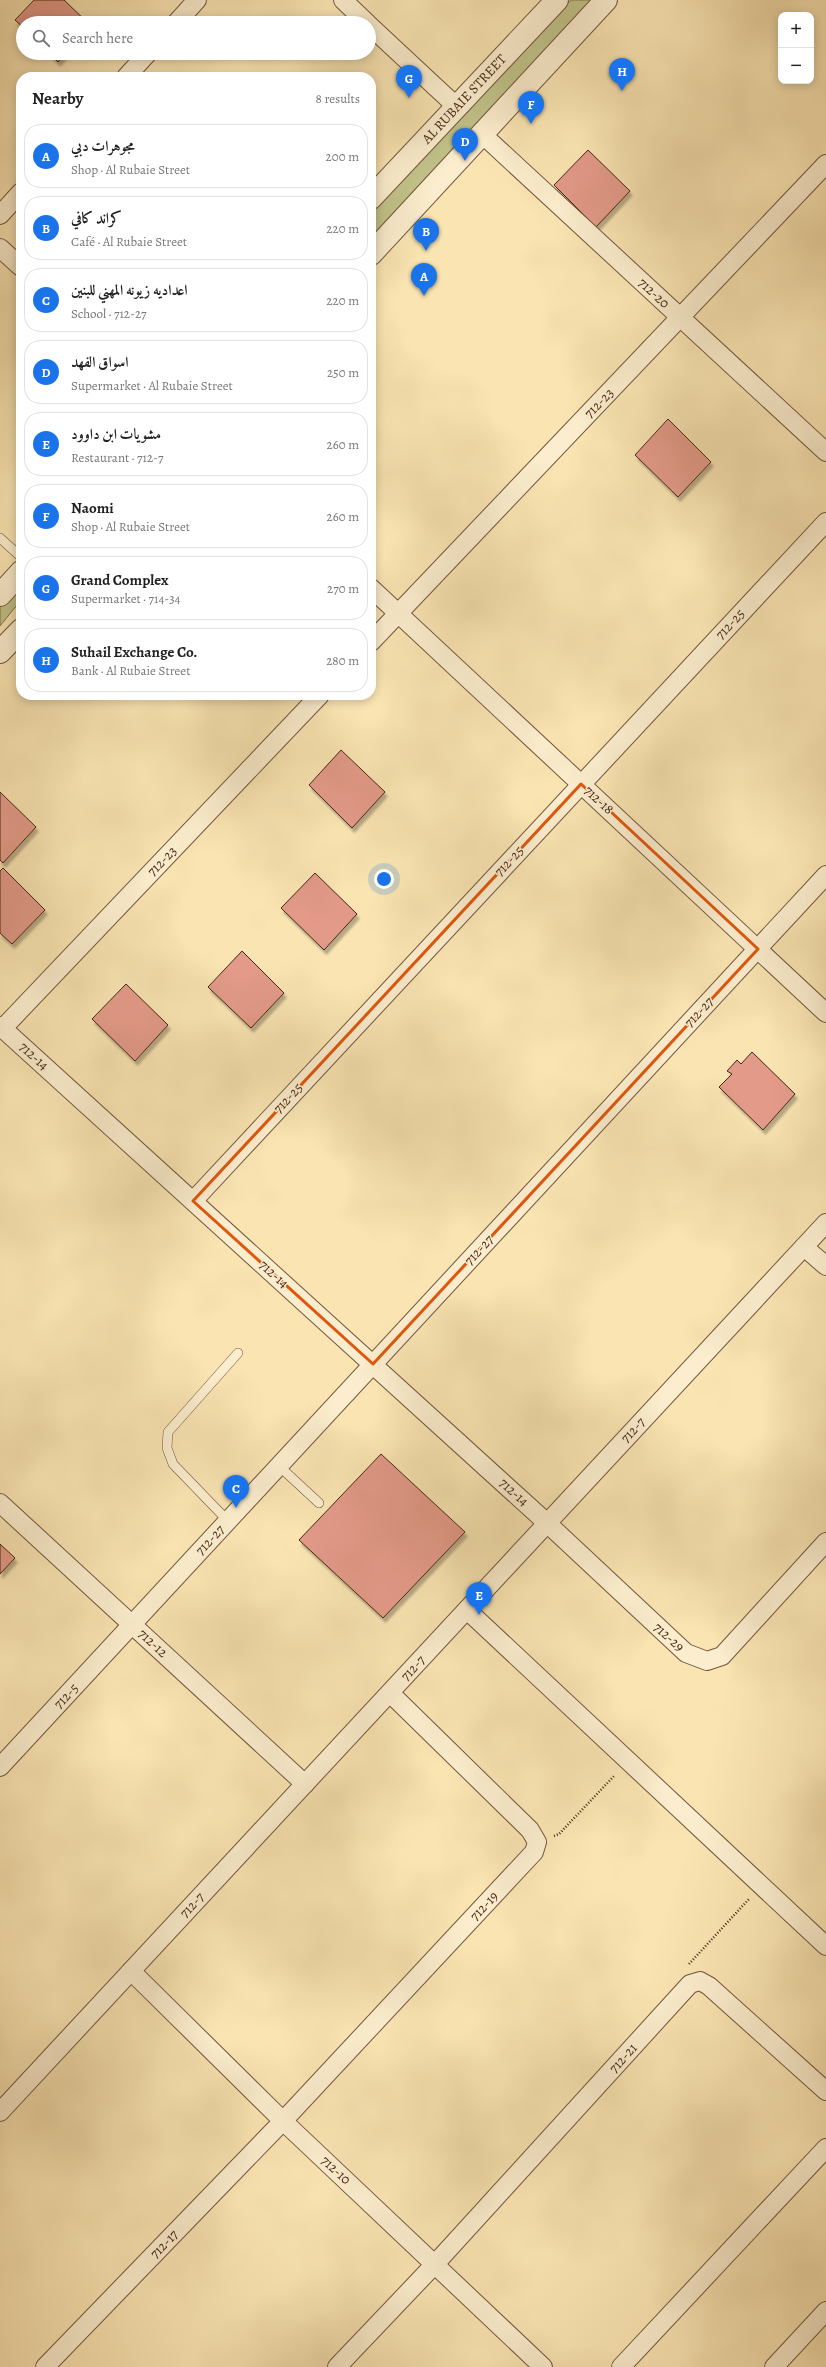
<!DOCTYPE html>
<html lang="en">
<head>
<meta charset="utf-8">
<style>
	body { margin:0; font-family:Alegreya,Amiri,serif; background:#f2f2f2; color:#222 }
	.controls { position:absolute; right:12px; top:12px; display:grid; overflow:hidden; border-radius:8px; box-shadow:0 2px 10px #0003 }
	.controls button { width:36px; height:36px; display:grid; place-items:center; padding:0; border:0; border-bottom:1px solid #e0e0e0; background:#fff; color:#222; font:20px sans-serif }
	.you { position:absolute; left:384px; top:879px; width:14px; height:14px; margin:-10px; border:3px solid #fff; border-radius:50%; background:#1a73e8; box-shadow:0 0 0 6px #1a73e833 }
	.badge { display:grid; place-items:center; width:26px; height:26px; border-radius:50%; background:#1a73e8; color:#fff; font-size:13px; font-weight:700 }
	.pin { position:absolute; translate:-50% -33px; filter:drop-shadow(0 1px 2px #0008) }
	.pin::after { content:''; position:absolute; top:21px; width:14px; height:12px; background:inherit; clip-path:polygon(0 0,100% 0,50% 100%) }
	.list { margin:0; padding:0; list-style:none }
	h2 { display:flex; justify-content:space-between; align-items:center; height:52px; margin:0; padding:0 16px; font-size:17px }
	h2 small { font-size:13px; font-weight:400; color:#767676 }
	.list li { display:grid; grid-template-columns:26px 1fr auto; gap:12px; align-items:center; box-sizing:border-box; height:64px; margin:0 8px 8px; padding:0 8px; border:1px solid #e0e0e0; border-radius:16px }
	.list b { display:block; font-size:15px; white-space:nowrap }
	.list p { margin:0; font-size:13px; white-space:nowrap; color:#767676 }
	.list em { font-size:13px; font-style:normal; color:#767676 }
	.icon { flex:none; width:22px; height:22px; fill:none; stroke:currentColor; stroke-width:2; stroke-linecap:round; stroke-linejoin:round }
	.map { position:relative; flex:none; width:826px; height:2367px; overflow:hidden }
	.search { position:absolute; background:#fff; box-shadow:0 2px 10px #0003; left:16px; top:16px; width:360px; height:44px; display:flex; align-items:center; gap:10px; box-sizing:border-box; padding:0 14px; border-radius:22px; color:#767676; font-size:15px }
	.panel { position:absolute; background:#fff; box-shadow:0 2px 10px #0003; left:16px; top:72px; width:360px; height:628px; border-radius:16px }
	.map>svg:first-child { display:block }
	.green { fill:#c1c38a; stroke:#847550 }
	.building { fill:#e39a89; stroke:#462716; filter:url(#shadow) }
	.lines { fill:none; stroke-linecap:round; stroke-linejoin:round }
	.service-casing { stroke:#73563d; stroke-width:10 }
	.minor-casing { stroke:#73563d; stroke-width:20 }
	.tertiary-casing { stroke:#73563d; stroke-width:24 }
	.path { stroke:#462716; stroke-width:2.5; stroke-dasharray:1 2; stroke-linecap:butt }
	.service { stroke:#fbedcd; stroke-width:9 }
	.minor { stroke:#fbedcd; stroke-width:18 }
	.tertiary { stroke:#fbedcd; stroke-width:22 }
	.marked { fill:none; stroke:#e0560c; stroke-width:3; stroke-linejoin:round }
	.labels { text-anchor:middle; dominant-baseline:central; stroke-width:3; stroke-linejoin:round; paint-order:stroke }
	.street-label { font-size:14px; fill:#462716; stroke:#fbedcd }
</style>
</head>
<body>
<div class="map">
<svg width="826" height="2367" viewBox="0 0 826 2367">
	<defs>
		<filter id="shadow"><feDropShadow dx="2.5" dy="4.5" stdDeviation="1" flood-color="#0004"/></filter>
	</defs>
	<rect width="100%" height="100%" fill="#f9e4b2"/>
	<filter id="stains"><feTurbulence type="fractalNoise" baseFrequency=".005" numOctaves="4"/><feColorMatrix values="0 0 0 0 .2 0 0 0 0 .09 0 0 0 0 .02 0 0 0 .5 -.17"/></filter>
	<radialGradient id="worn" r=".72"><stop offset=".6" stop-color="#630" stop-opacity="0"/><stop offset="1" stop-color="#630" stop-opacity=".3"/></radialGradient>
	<!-- green -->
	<g class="green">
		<path d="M571 0H591L371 237V214Z"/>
		<path d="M20 589 21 600 0 626V606Z"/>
	</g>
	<!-- building -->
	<g class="building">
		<path d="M34 0H64L88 23H23V27L15 20Z"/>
		<path d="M49 53H66L58 62Z"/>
		<path d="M588 150 630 191 596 227 554 185Z"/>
		<path d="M668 419 711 462 678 497 635 455Z"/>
		<path d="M341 750 385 792 352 828 309 785Z"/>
		<path d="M0 792 36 827 3 863 0 860Z"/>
		<path d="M3 868 45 910 12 944 0 933V871Z"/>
		<path d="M315 873 357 914 324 950 281 908Z"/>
		<path d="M242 951 284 993 251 1028 208 987Z"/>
		<path d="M126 984 168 1025 135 1061 92 1019Z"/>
		<path d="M752 1052 795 1094 763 1130 719 1087 732 1074 727 1071 737 1060 741 1064Z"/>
		<path d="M381 1454 465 1532 383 1618 299 1540Z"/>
		<path d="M0 1544 15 1558 0 1574Z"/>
	</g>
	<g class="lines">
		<!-- service casing -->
		<g class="service-casing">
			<g id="service">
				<path d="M0 538 21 557"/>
				<path d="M279 1466 319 1503"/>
				<path d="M228 1521 173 1464 167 1448 168 1432 238 1353"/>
			</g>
		</g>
		<!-- minor casing -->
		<g class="minor-casing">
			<g id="minor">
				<path d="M343 0 367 23"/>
				<path d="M176 23 197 0"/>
				<path d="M369 25 457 107"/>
				<path d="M126 77 148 53"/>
				<path d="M482 134 826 452"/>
				<path d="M0 215 21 192"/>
				<path d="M0 248 21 267"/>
				<path d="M371 588 826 1013"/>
				<path d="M371 642 826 164"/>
				<path d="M0 1026 547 1523 686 1653 707 1661 722 1656 826 1542"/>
				<path d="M3 1028 320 695"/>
				<path d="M193 1201 826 522"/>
				<path d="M804 1247 826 1266"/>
				<path d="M0 1503 305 1784"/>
				<path d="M467 1610 826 1946"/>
				<path d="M0 1767 826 875"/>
				<path d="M131 1971 283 2121 543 2367"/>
				<path d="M0 2112 826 1223"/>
				<path d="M45 2367 283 2121 534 1852 537 1842 530 1830 390 1693"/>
				<path d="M337 2367 435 2264 690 1984 700 1981 709 1986 826 2091"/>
				<path d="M621 2367 826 2148"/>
				<path d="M774 2367 826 2311"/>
			</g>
		</g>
		<!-- tertiary casing -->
		<g class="tertiary-casing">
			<g id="tertiary">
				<path d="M371 198 557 0"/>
				<path d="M371 254 606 0"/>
				<path d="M0 595 21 572"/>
				<path d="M0 652 21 630"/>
			</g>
		</g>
		<!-- path -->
		<g class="path">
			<path d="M554 1836 559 1834 615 1775"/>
			<path d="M689 1964 749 1899"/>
		</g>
		<!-- service -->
		<use href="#service" class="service"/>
		<!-- minor -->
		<use href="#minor" class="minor"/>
		<!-- tertiary -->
		<use href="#tertiary" class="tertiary"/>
	</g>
	<!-- marked area -->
	<path class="marked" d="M581 784 758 949 373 1364 193 1201Z"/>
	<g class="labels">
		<!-- street labels -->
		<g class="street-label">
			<text transform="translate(464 99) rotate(-47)">AL RUBAIE STREET</text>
			<text transform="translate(654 293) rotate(43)">712-20</text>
			<text transform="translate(599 403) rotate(-46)">712-23</text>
			<text transform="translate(730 624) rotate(-47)">712-25</text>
			<text transform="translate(599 800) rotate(43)">712-18</text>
			<text transform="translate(162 861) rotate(-46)">712-23</text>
			<text transform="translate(509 861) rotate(-47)">712-25</text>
			<text transform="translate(699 1012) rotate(-47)">712-27</text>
			<text transform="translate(34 1056) rotate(42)">712-14</text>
			<text transform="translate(288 1098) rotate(-47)">712-25</text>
			<text transform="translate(479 1250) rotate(-47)">712-27</text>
			<text transform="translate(274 1274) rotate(42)">712-14</text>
			<text transform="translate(633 1430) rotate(-47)">712-7</text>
			<text transform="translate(514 1492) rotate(42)">712-14</text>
			<text transform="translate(210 1540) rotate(-47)">712-27</text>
			<text transform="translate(669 1637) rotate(42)">712-29</text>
			<text transform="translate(153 1643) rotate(43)">712-12</text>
			<text transform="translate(413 1668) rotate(-47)">712-7</text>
			<text transform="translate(66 1696) rotate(-47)">712-5</text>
			<text transform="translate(192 1905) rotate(-47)">712-7</text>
			<text transform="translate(484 1906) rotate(-47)">712-19</text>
			<text transform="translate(623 2058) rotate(-48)">712-21</text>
			<text transform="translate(336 2170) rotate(43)">712-10</text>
			<text transform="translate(164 2244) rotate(-46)">712-17</text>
		</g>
	</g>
	<rect width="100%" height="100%" filter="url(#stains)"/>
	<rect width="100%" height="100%" fill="url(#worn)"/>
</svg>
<div class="controls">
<button>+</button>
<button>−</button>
</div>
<div class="you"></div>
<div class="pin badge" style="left:424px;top:296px">A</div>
<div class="pin badge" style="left:426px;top:251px">B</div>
<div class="pin badge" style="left:236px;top:1508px">C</div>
<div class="pin badge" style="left:465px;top:161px">D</div>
<div class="pin badge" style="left:479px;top:1615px">E</div>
<div class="pin badge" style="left:531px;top:124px">F</div>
<div class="pin badge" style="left:409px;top:98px">G</div>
<div class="pin badge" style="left:622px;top:91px">H</div>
<div class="search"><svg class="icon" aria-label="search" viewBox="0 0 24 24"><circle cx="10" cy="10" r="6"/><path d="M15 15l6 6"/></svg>Search here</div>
<section class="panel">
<h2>Nearby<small>8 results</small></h2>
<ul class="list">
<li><span class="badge">A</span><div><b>مجوهرات دبي</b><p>Shop · Al Rubaie Street</p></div><em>200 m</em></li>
<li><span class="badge">B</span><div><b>كراند كافي</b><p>Café · Al Rubaie Street</p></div><em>220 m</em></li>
<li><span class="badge">C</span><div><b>اعداديه زيونه المهني للبنين</b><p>School · 712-27</p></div><em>220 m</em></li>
<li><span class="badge">D</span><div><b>اسواق الفهد</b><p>Supermarket · Al Rubaie Street</p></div><em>250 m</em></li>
<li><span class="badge">E</span><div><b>مشويات ابن داوود</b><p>Restaurant · 712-7</p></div><em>260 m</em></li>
<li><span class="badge">F</span><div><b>Naomi</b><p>Shop · Al Rubaie Street</p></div><em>260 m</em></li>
<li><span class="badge">G</span><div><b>Grand Complex</b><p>Supermarket · 714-34</p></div><em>270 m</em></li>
<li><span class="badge">H</span><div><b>Suhail Exchange Co.</b><p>Bank · Al Rubaie Street</p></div><em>280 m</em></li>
</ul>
</section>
</div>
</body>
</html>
